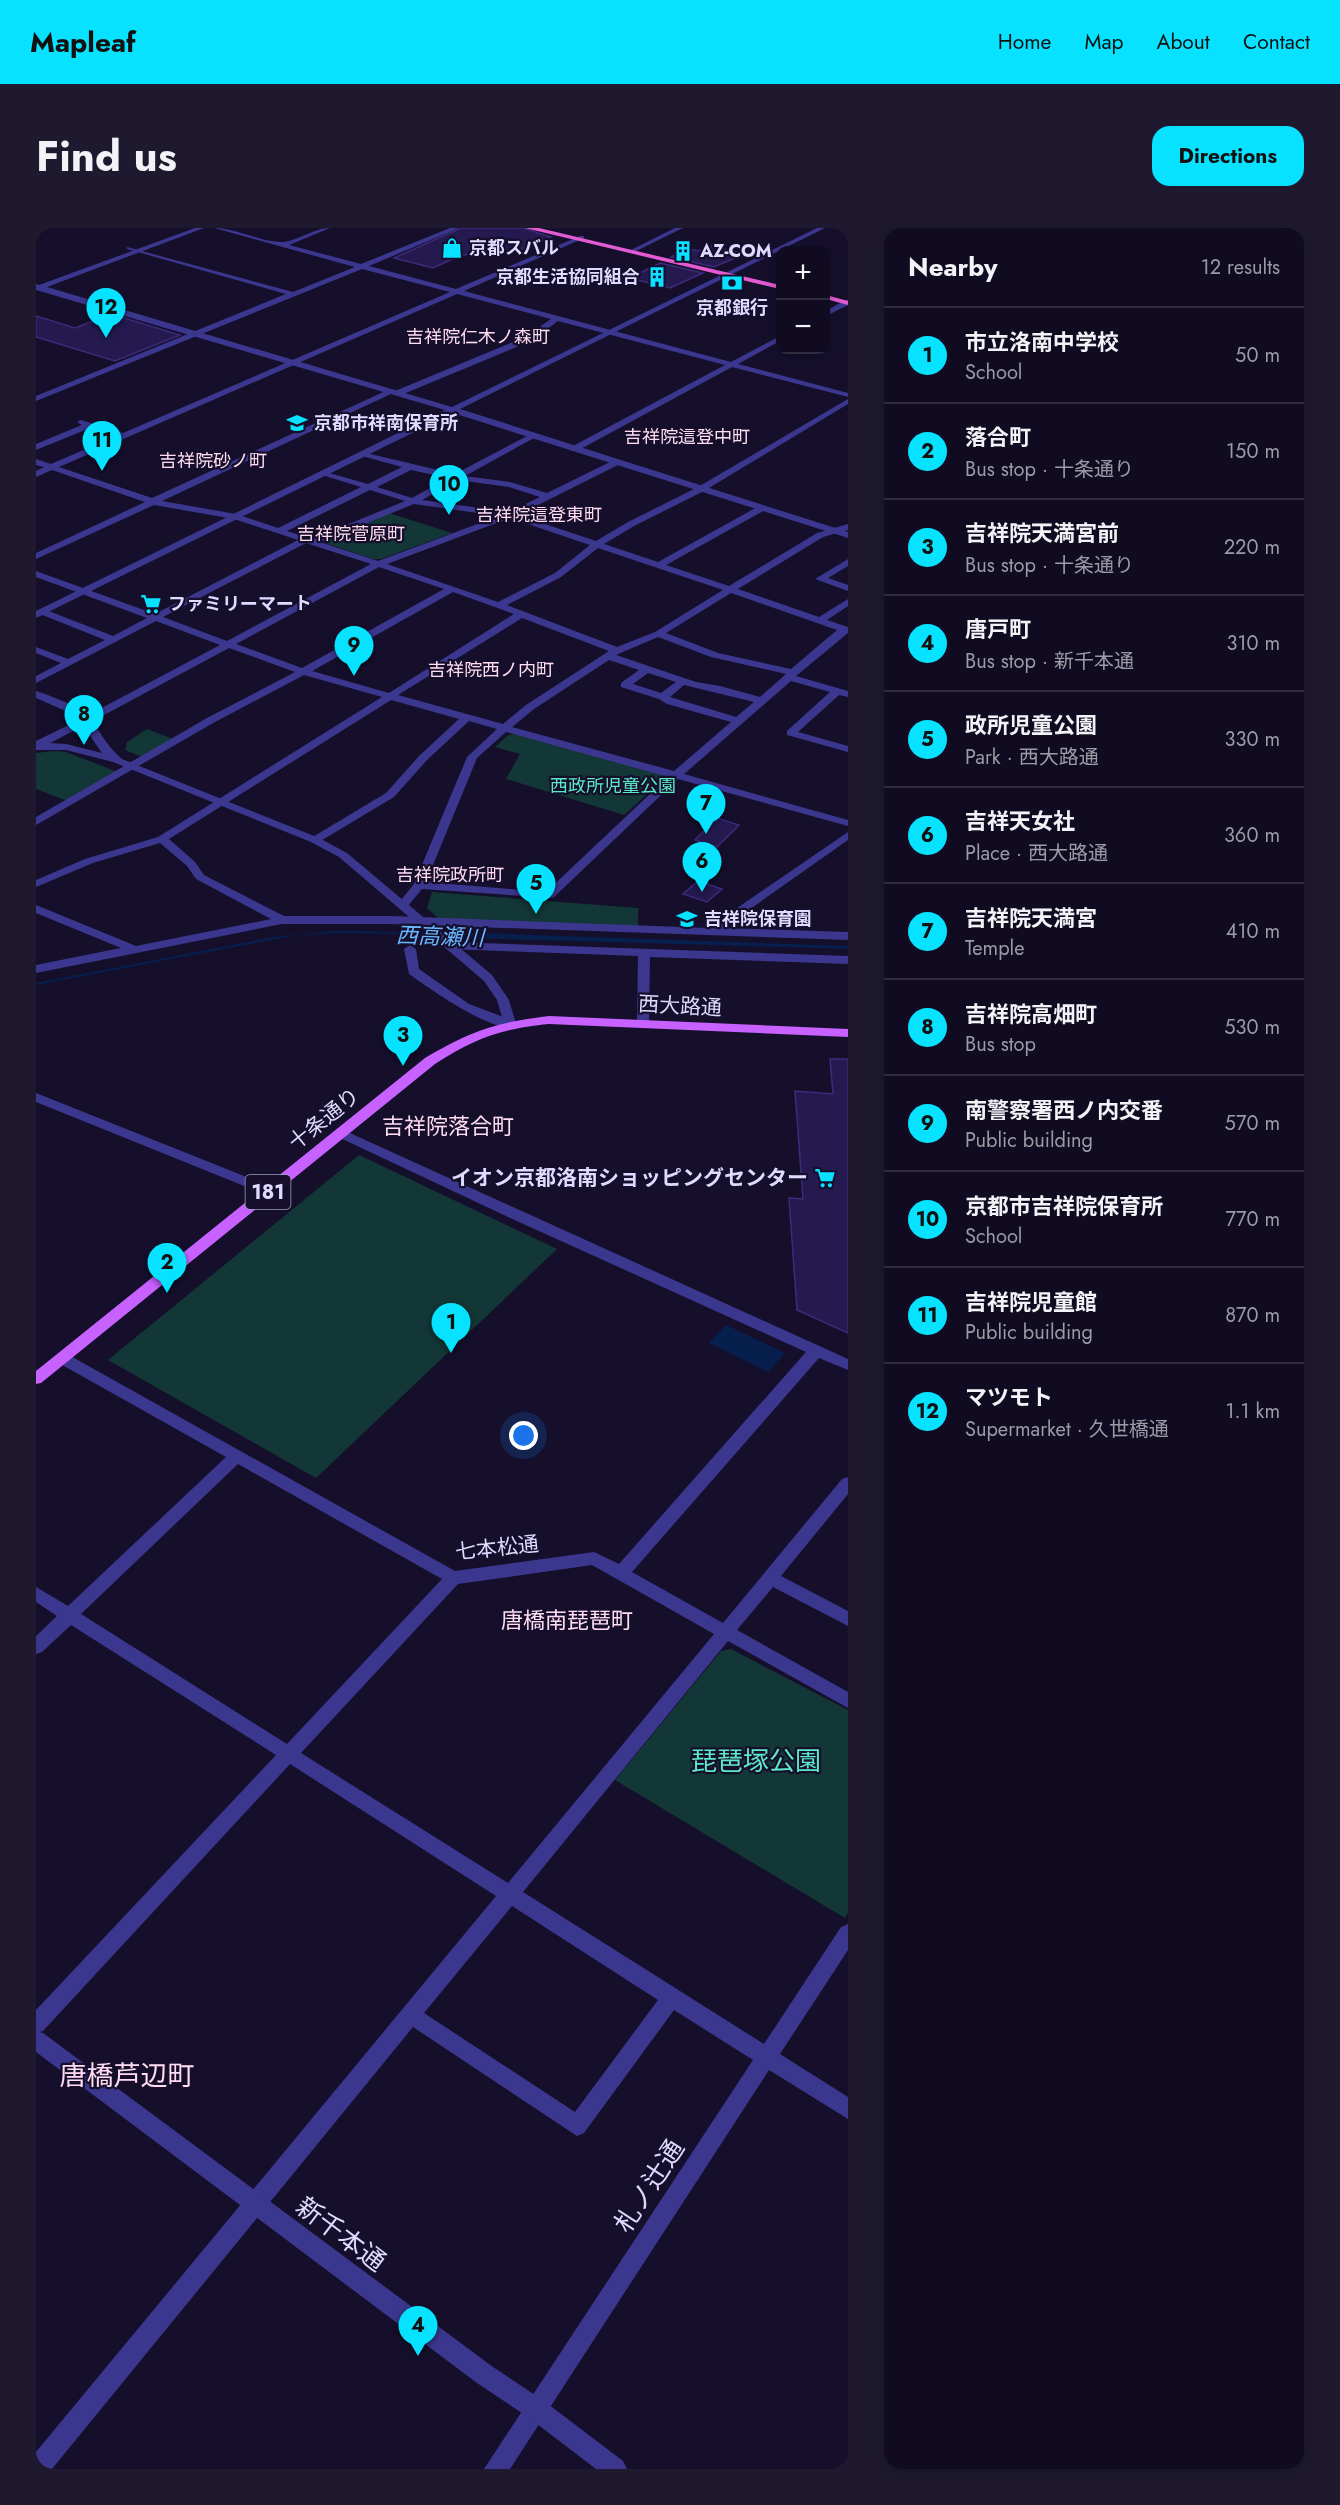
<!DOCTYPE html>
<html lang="en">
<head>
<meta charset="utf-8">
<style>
	body { margin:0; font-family:Jost,"Noto Sans JP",sans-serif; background:#1e192e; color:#f1f3f6 }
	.controls { position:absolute; right:18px; top:18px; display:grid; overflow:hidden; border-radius:12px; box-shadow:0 3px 15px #0003 }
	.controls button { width:54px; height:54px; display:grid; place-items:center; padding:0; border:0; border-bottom:2px solid #302b3f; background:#100b21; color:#f1f3f6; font:30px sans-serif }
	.you { position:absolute; left:488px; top:1208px; width:21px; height:21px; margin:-15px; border:4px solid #fff; border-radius:50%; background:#1a73e8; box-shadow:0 0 0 9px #1a73e833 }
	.badge { display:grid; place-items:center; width:39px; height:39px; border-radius:50%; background:#06e2ff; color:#111; font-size:20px; font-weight:700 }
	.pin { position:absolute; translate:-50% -50px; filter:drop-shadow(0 2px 3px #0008) }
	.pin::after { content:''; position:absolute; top:32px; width:21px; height:18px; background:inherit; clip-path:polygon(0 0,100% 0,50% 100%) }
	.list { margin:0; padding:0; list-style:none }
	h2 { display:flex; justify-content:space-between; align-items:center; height:78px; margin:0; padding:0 24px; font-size:26px }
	h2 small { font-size:20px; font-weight:400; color:#9c9ba5 }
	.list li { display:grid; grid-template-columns:39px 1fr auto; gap:18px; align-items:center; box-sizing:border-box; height:96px; padding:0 24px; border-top:2px solid #302b3f }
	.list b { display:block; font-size:22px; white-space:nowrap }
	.list p { margin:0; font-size:20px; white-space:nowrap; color:#9c9ba5 }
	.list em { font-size:20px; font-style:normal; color:#9c9ba5 }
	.map { position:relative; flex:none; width:812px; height:2241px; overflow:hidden; border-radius:18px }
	header { display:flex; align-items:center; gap:36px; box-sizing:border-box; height:84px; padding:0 30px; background:#06e2ff; color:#111 }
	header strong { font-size:28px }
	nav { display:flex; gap:33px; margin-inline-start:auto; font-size:21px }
	.intro { display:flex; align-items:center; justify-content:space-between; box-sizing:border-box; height:144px; padding:0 36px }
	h1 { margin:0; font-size:42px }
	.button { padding:15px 27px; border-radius:18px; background:#06e2ff; color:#111; font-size:21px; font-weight:700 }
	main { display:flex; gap:36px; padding:0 36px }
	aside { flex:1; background:#100b21; border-radius:18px; box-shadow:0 3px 15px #0003 }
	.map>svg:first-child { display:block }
	.green { fill:#123736 }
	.water { fill:#071f4d }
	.building { fill:#251a4f; stroke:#3c2a7c; stroke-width:1.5 }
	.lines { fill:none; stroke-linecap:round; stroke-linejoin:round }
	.minor { fill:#3c378e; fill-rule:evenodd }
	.tertiary { fill:#3c378e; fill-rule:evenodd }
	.primary { fill:#c761ff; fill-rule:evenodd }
	.trunk { fill:#e35bd2; fill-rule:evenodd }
	.labels { text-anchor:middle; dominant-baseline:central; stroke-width:4.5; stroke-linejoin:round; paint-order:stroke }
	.far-poi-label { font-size:18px; font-weight:bold; fill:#dfdaff; stroke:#150f2c; text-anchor:start }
	.far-neighbourhood-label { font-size:18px; fill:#ffdcf2; stroke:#150f2c }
	.far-park-label { font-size:18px; fill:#5ce9c8; stroke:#150f2c }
	.shield { fill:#150f2c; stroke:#a29dc0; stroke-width:1.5 }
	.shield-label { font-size:20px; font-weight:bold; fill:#dfdaff }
	.street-label { font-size:21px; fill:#dfdaff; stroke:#150f2c }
	.poi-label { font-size:21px; font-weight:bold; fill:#dfdaff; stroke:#150f2c; text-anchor:end }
	.water-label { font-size:22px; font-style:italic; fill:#68b7ff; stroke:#150f2c }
	.neighbourhood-label { font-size:22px; fill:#ffdcf2; stroke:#150f2c }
	.near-park-label { font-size:26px; fill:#5ce9c8; stroke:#150f2c }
	.near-street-label { font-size:26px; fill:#dfdaff; stroke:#150f2c }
	.near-neighbourhood-label { font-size:27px; fill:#ffdcf2; stroke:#150f2c }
</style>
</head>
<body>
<header>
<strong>Mapleaf</strong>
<nav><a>Home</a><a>Map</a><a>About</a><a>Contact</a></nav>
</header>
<div class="intro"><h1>Find us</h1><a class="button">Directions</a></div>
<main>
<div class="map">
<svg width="812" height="2241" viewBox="0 0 812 2241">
	<rect width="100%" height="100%" fill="#150f2c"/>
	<!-- green -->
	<g class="green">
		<path d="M353 285 416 305 345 331H337L289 315V311Z"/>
		<path d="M111 501 137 511 106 529 89 522 91 514Z"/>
		<path d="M479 506 626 547 628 551 588 587 470 551 484 526 459 519 472 507Z"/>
		<path d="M17 523 30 524 79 543V546L31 573 0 561V525Z"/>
		<path d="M396 664 602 680V699L403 691 391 680Z"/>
		<path d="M323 927 521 1021 280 1250 72 1132Z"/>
		<path d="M695 1421 812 1482V1685L809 1690 579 1552 685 1423Z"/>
	</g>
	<!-- water -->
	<g class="water">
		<path d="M299 703 445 705 812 718V721L428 710 378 706 302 705 261 707 0 757V755L238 709Z"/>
		<path d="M690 1097 749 1125 732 1144 673 1115Z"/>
	</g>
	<!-- building -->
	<g class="building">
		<path d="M425 0H487L515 9 479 24 459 19 421 29 397 40 358 30Z"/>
		<path d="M674 18 709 26 678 39 635 29 652 21 663 23Z"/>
		<path d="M624 35 667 45 634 60 593 50Z"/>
		<path d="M0 88 39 100 62 91 72 94 85 89 144 107 79 133 0 109Z"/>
		<path d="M681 590 703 597 681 619 659 612Z"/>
		<path d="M662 653 686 661 671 674 647 666Z"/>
		<path d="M794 831H812V1105L761 1082 753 970 767 971 759 863 797 866Z"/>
	</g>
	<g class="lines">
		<!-- minor -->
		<g class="minor">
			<path d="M178 0C201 0 221 13 244 14 259 15 277 0 294 0L253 17 325 36 414 0H423L333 38 420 61 544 8H548V10L428 63 695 134 744 108V113L702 136 812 165V169L696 139 541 223H535V219L689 137 522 93 495 113 365 167H359V163L489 109 515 91 421 66 23 239 116 270 354 161H357V165L126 273 200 286 242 300 325 259 286 247V243L332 256 366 239 326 228V224L419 246 495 206H498V210L429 248 474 254 511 265 578 232H584V236L482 287 560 313 592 294 662 259 812 171V176L668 263 598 298 568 316 622 334 723 278H729V282L630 337 693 358 781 305 812 296V302L787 309 702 361 783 389 812 371V378L791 392 812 399V405L760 448 812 463V469L803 467 762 504 812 518V524L751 507V503L794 464 755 453 648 546 812 592V598L642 551 517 670 386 661 371 679H363L361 677 378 656 431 529 461 501 433 493 391 532 358 569 283 614H275V610L350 565 383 528 423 491 355 472 133 611 159 634 168 647 248 688H355L672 700 812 604V612L687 700 812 704V712L355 696H246L0 745V737L85 720 0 685V677L100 718 235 691 160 651 151 638 124 615 57 635 0 659V652L49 631 122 609 346 469 268 447 179 494 0 597V589L171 490 259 444 193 420 55 494H47V490L184 417 120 393 0 455V448L25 435 0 425V419L32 431 69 412 4 386V382H10L77 408 111 390 0 349V343L119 386 262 312 198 291 118 277 0 331V325L109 274 16 242 0 249V243L8 239 0 237V231L15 236 80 208 54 200 0 222V216L46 197 41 194 45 192 87 205 414 64 326 41 0 173V168L250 66 91 21V19L257 64 319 39ZM375 242 412 250 376 270 341 259ZM422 252 473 259 504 269 473 284 386 272ZM334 262 369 273 276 311 251 303ZM378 276 463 288 342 333 284 314ZM474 290 554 317 519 345 462 374 351 336ZM270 315 335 336 191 413 127 389ZM562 320 687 362 619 404 581 419 471 377 525 349ZM343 339 408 361 266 440 200 416ZM417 364 478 386 353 465 276 443ZM695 365 801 402 755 441 682 425 630 405ZM486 390 573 423 490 477 467 496 362 467ZM622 409 675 429 750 446 724 469 684 458 660 454 580 427ZM573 432 603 442 585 455V459L623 471 631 476 695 494 638 543 476 499 498 481ZM612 445 640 454 625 465 597 456ZM648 457 718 474 700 489 634 469ZM470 504 632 549 510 664 390 654 441 530Z"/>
			<path d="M639 0H647L596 25 591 24Z"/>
			<path d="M809 72H812V77L790 88V83Z"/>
			<path d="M812 331V338L792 350 812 357V363L779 351Z"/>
			<path d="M415 714 812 728V736L614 729 613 796 607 800 601 796 602 728 411 721V715Z"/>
			<path d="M374 717 380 721 383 741 433 776 478 793 480 796 478 799C454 804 393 760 373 746L368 721Z"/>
			<path d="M0 865 238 960 240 963 238 966H228L0 874Z"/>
			<path d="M305 901 812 1131V1142L783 1130 596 1344 687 1395 806 1251 812 1249V1266L745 1348 812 1383V1398L737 1359 701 1402 812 1464V1480L692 1413 487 1664 728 1816 805 1699 812 1696V1722L744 1826 812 1869V1891L733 1842 474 2241H448L717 1832 638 1782 548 1905 541 1908 377 1799 16 2241H0V2224L460 1668 254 1536 7 1803 0 1805V1782L240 1527 35 1397 6 1424 0 1426V1408L21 1388 0 1374V1359L32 1378 190 1229 21 1134 18 1130 21 1126H31L419 1343 558 1324 583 1336 770 1124 470 988 300 908 298 905 300 902ZM202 1236 406 1351 251 1516 45 1386ZM556 1337 678 1406 472 1655 265 1525 422 1356ZM476 1678 622 1772 539 1884 388 1785Z"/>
		</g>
		<!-- tertiary -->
		<g class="tertiary">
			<path d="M159 0H168L11 59 416 179 781 0H789L424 181 812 304V310L417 185 0 390V383L409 182 0 62V56L3 57Z"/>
			<path d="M0 463C12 467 49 480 55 490 65 506 70 517 86 531L283 610 311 625 456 747 473 772 480 796 478 799 474 800 468 796 461 772 448 753 303 629 275 614 77 534 30 522H0V513L43 492 41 488 0 470ZM47 498 66 525 30 516 14 515Z"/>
			<path d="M0 1803 7 1805 457 2139 508 2173 587 2233 591 2241H560L492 2189 441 2155 0 1824Z"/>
		</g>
		<!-- primary -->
		<path class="primary" d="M513 788 812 801V809L513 796C464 801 440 810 399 836L5 1155 0 1156V1143L389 830C434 803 461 794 513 788Z"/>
		<!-- trunk -->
		<g class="trunk">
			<path d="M489 0H503L744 57V61Z"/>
			<path d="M790 67 812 73V77L790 71Z"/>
		</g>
	</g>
	<!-- icons -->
	<defs>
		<g id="shop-bare" transform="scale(1.62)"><path d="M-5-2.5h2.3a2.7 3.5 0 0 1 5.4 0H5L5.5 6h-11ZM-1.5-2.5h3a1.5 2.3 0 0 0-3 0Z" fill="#06e2ff" stroke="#150f2c" stroke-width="2.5" paint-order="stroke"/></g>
		<g id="building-bare" transform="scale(1.62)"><path d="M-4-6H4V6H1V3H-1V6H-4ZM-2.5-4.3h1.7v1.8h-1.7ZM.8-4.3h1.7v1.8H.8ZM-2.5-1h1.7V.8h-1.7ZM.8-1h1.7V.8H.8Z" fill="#06e2ff" stroke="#150f2c" stroke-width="2.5" paint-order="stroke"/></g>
		<g id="bank-bare" transform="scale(1.62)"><path d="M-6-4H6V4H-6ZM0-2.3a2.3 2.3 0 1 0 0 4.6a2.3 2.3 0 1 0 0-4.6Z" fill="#06e2ff" stroke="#150f2c" stroke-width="2.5" paint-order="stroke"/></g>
		<g id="school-bare" transform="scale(1.62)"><path d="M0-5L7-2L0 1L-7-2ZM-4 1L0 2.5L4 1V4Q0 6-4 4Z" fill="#06e2ff" stroke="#150f2c" stroke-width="2.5" paint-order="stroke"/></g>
		<g id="supermarket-bare" transform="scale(1.62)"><path d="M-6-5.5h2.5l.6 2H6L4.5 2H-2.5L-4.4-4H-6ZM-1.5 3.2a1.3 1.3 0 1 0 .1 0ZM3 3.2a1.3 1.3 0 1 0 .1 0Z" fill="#06e2ff" stroke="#150f2c" stroke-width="2.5" paint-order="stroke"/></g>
	</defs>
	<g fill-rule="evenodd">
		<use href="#shop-bare" x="416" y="20"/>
		<use href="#building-bare" x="647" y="23"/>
		<use href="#building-bare" x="621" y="49"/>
		<use href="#bank-bare" x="696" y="55"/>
		<use href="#school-bare" x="261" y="195"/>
		<use href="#supermarket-bare" x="115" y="376"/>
		<use href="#school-bare" x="651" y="691"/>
		<use href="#supermarket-bare" x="789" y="950"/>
	</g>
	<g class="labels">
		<!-- far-poi labels -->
		<g class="far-poi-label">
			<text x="433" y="20">京都スバル</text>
			<text x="664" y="23">AZ-COM</text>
			<text x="604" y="49" text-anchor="end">京都生活協同組合</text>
			<text x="696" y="80" text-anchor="middle">京都銀行</text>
			<text x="278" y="195">京都市祥南保育所</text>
			<text x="132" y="376">ファミリーマート</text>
			<text x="668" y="691">吉祥院保育園</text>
		</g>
		<!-- far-neighbourhood labels -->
		<g class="far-neighbourhood-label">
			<text x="442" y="109">吉祥院仁木ノ森町</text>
			<text x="651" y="209">吉祥院這登中町</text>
			<text x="177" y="233">吉祥院砂ノ町</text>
			<text x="503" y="287">吉祥院這登東町</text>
			<text x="315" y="306">吉祥院菅原町</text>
			<text x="455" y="442">吉祥院西ノ内町</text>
			<text x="414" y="647">吉祥院政所町</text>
		</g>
		<!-- far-park labels -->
		<g class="far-park-label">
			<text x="577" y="558">西政所児童公園</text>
		</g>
		<!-- shield labels -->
		<rect class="shield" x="209.5" y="947" width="45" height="34" rx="4.5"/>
		<g class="shield-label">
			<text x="232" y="964">181</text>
		</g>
		<!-- street labels -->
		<g class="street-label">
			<text transform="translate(644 778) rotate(3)">西大路通</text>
			<text transform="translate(288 891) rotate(-39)">十条通り</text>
			<text transform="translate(461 1320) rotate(-6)">七本松通</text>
		</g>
		<!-- poi labels -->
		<g class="poi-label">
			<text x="772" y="950">イオン京都洛南ショッピングセンター</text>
		</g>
		<!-- water labels -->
		<g class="water-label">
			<text transform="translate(404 708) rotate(2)">西高瀬川</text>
		</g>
		<!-- neighbourhood labels -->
		<g class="neighbourhood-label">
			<text x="412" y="898">吉祥院落合町</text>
			<text x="531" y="1392">唐橋南琵琶町</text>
		</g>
		<!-- near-park labels -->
		<g class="near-park-label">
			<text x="720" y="1533">琵琶塚公園</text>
		</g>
		<!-- near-street labels -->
		<g class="near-street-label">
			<text transform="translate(613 1958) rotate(-57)">札ノ辻通</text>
			<text transform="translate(305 2006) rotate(37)">新千本通</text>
		</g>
		<!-- near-neighbourhood labels -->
		<g class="near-neighbourhood-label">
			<text x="91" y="1847">唐橋芦辺町</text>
		</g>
	</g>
</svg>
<div class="controls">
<button>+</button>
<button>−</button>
</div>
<div class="you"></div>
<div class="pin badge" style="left:415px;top:1125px">1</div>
<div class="pin badge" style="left:131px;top:1065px">2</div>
<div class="pin badge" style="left:367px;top:838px">3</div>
<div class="pin badge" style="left:382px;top:2128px">4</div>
<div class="pin badge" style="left:500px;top:686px">5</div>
<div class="pin badge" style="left:666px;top:664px">6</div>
<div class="pin badge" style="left:670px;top:606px">7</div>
<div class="pin badge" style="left:48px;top:517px">8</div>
<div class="pin badge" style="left:318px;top:448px">9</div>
<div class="pin badge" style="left:413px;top:287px">10</div>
<div class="pin badge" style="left:66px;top:243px">11</div>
<div class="pin badge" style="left:70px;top:110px">12</div>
</div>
<aside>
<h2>Nearby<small>12 results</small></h2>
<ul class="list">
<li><span class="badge">1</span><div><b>市立洛南中学校</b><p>School</p></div><em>50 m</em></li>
<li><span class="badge">2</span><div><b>落合町</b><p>Bus stop · 十条通り</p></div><em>150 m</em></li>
<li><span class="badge">3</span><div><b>吉祥院天満宮前</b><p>Bus stop · 十条通り</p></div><em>220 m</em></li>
<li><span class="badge">4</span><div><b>唐戸町</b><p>Bus stop · 新千本通</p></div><em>310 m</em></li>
<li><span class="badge">5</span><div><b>政所児童公園</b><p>Park · 西大路通</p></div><em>330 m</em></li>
<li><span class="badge">6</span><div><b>吉祥天女社</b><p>Place · 西大路通</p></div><em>360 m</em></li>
<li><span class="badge">7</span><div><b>吉祥院天満宮</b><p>Temple</p></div><em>410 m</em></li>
<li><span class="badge">8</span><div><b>吉祥院高畑町</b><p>Bus stop</p></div><em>530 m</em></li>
<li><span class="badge">9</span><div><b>南警察署西ノ内交番</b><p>Public building</p></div><em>570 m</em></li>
<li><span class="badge">10</span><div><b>京都市吉祥院保育所</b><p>School</p></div><em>770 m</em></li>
<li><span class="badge">11</span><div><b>吉祥院児童館</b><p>Public building</p></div><em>870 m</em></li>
<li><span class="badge">12</span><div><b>マツモト</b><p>Supermarket · 久世橋通</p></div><em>1.1 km</em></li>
</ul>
</aside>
</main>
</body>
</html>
